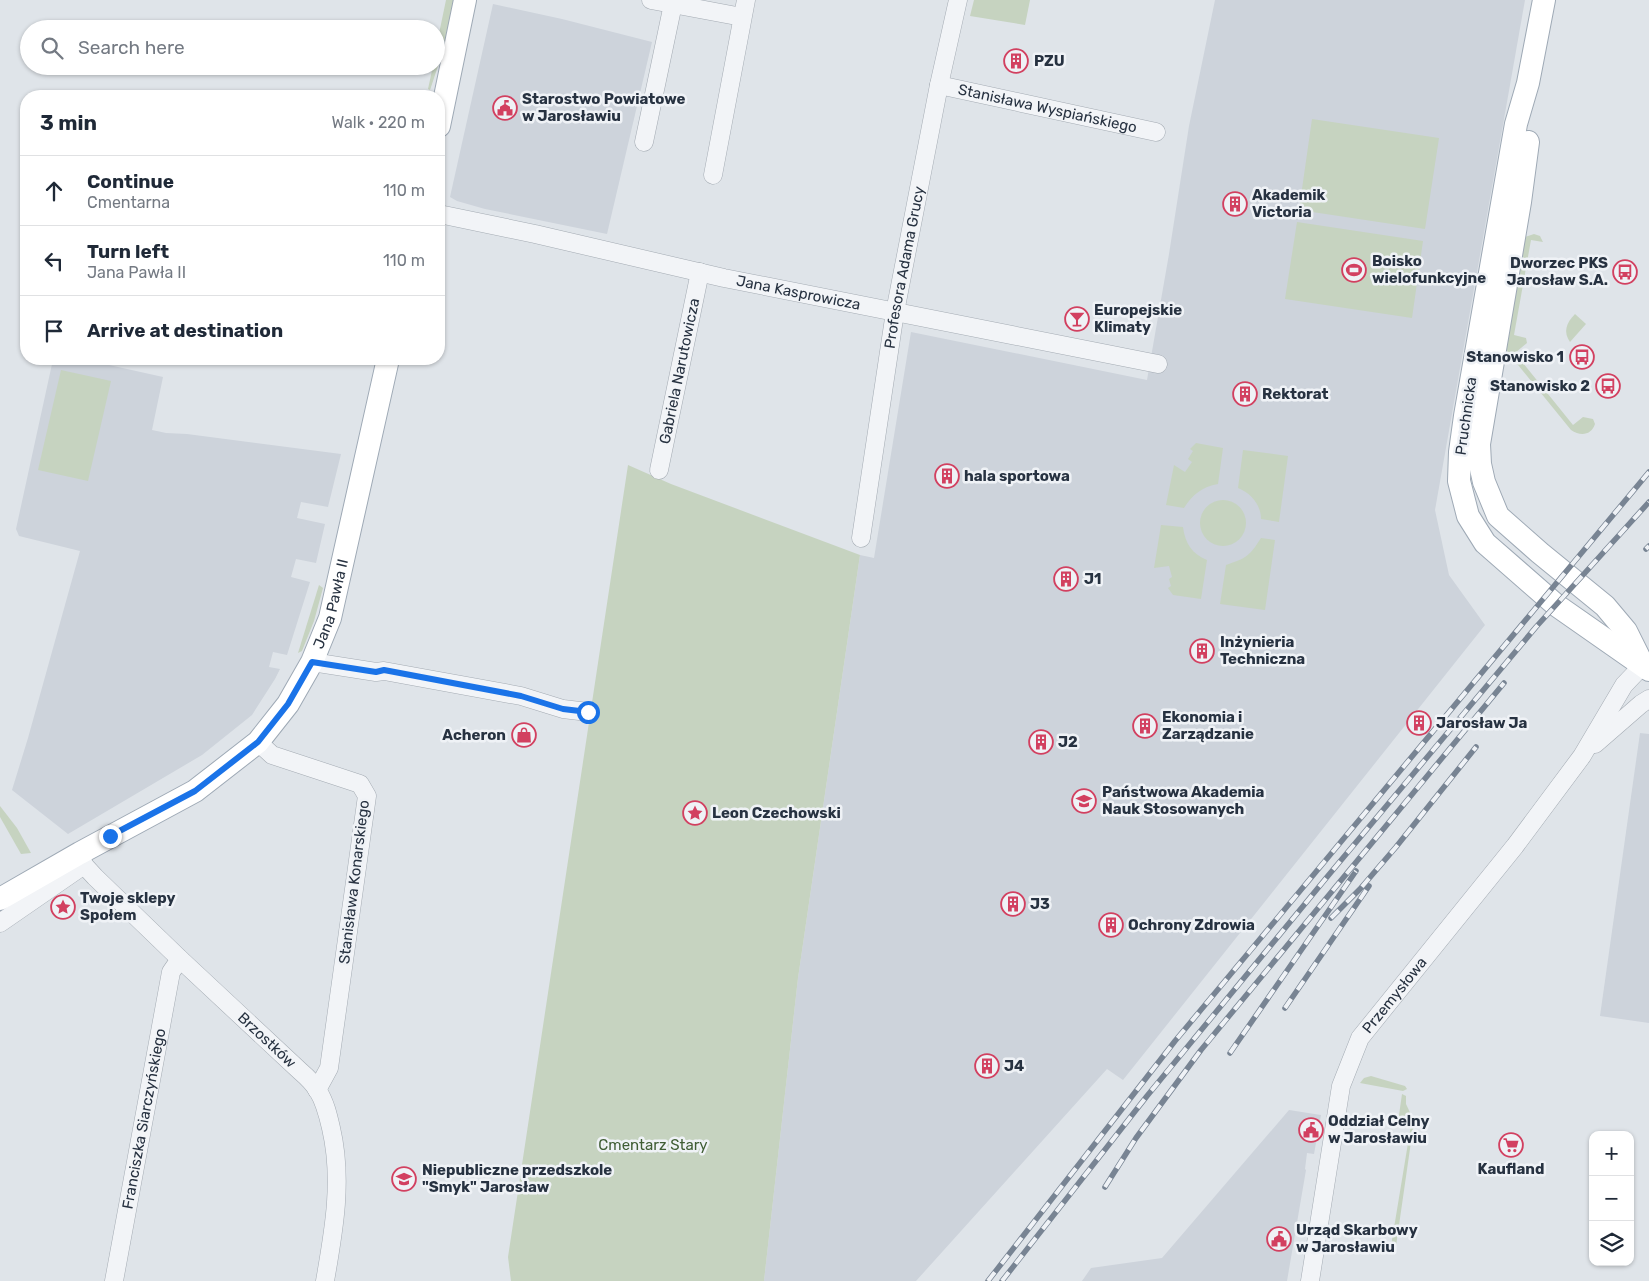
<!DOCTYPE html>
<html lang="en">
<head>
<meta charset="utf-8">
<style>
	body { margin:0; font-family:Rubik,sans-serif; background:#f2f2f3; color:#1f2937 }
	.controls { position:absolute; right:15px; bottom:15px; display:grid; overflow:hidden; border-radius:10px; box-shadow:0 1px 4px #0004 }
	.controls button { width:45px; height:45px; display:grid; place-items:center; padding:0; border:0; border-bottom:1px solid #e0e1e3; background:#fff; color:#1f2937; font:25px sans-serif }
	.stop { position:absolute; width:15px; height:15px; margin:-11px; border:4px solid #1a73e8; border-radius:50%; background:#fff }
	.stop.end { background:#1a73e8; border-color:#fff; box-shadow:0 1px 5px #0008 }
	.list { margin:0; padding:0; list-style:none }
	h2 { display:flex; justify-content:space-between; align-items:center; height:65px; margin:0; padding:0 20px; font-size:21px }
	h2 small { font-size:16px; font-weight:400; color:#747a83 }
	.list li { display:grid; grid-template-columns:32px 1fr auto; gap:15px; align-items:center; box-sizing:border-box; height:70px; padding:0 20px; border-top:1px solid #e0e1e3 }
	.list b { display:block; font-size:19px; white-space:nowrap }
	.list p { margin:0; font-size:16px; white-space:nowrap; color:#747a83 }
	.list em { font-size:16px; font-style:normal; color:#747a83 }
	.icon { flex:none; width:28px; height:28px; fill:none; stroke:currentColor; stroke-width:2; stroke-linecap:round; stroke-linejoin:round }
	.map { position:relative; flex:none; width:1649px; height:1281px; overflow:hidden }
	.search { position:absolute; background:#fff; box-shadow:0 1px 4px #0004; left:20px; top:20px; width:425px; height:55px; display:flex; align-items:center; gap:12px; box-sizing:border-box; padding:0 18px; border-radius:28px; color:#747a83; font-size:19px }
	.panel { position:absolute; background:#fff; box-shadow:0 1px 4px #0004; left:20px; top:90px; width:425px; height:275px; border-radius:20px }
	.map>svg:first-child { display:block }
	.built { fill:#cdd3db }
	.green { fill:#c6d3c0 }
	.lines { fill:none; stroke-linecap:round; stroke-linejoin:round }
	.minor-casing { stroke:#a4abb3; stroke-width:19 }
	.major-casing { stroke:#9ea9b5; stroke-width:24 }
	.minor { stroke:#f2f4f7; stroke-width:18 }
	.major { stroke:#fff; stroke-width:22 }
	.rail-casing { stroke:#788493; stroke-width:5.5 }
	.rail { stroke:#eff2f6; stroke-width:4; stroke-dasharray:11; stroke-linecap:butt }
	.route { stroke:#1a73e8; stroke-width:6 }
	.labels { text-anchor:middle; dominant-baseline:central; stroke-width:5; stroke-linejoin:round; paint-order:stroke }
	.poi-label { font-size:15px; font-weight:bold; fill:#273241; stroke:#eff2f6; text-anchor:start }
	.street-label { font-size:15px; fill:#273241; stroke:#eff2f6 }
	.park-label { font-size:15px; fill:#3f5d34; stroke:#eff2f6 }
</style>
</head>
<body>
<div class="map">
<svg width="1649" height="1281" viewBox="0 0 1649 1281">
	<rect width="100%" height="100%" fill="#dfe4e9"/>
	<!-- built -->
	<g class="built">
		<path d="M1215 0H1525L1435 510 1449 575 1485 625 1123 1080 1107 1069 916 1281H764L798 978 860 555 874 558 911 332 1147 380 1169 254 1189 126Z"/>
		<path d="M493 4 562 19 652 42 607 234 485 209 457 201 450 197Z"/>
		<path d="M58 359H82L163 377 152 430 166 433 187 434 341 454 328 507 301 502 297 518 325 524 316 563 296 559 291 577 310 582 287 655 273 652 269 667 280 669 275 679 252 715 202 755 68 834 12 790 28 738 80 551 19 536 16 529 52 364Z"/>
		<path d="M1640 733 1649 734V1023L1600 1016Z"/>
		<path d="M1289 1110 1321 1115 1314 1154 1307 1153 1305 1169 1306 1170 1287 1281H1082L1091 1268 1162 1258Z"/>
	</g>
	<!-- green -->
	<g class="green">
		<path d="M446 0H454L443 51 430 90 428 89 433 66H436V48Z"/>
		<path d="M974 0H1030L1025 25 970 16Z"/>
		<path d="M1312 119 1439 138 1425 229 1299 210Z"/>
		<path d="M1297 222 1423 241 1412 318 1285 299Z"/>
		<path d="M1534 234 1540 236 1543 242 1531 240 1514 335 1526 338 1527 343 1515 353 1573 425 1583 417 1593 419 1595 424C1591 436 1580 436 1571 430L1505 349 1525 237Z"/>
		<path d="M1575 314 1586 324 1570 342C1563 332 1566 323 1575 314Z"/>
		<path d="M61 370 111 381 88 481 38 470Z"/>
		<path d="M1196 443 1223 448 1218 484C1202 487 1193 494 1184 508L1166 505 1174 465 1185 472 1192 462 1188 459 1193 451 1190 449Z"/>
		<path d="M1243 450 1288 456 1279 522 1261 519C1261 505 1251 493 1238 488Z"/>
		<path d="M628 465 671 484 860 555 798 978 764 1281H511L508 1257Z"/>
		<circle cx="1223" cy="523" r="23"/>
		<path d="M1161 525 1183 527C1185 543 1192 554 1207 560L1201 599 1173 595 1168 588 1171 586 1169 579 1172 577 1169 566 1154 568Z"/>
		<path d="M1261 538 1275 540 1265 610 1220 604 1226 565C1246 558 1249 557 1261 538Z"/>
		<path d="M319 585 323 588 314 621 302 651 298 653Z"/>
		<path d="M0 806 17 828 31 853 21 854 0 817Z"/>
		<path d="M1371 1076 1405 1086 1407 1089 1403 1091 1360 1083 1364 1078Z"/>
		<path d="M1402 1094 1406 1096V1104L1414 1121 1395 1253 1390 1252 1411 1125 1398 1122Z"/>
	</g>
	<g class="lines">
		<!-- minor casing -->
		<g class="minor-casing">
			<g id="minor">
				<path d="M651 0 742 17"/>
				<path id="s1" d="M939 85 1156 132"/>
				<path d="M644 142 673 4"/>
				<path d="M713 175 746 0"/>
				<path id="s2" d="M439 214 535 234 724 278 1158 364"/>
				<path id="s3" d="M659 470 700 272"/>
				<path id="s4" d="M861 538 895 312 939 85 958 0"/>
				<path d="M312 662 376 672 384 671 521 696 563 709 588 712"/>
				<path d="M258 742 272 755 360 784 367 796 329 1068 317 1090"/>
				<path d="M1595 744 1641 704 1649 699"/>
				<path id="s5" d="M80 853 84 865 95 877 180 959 300 1071C307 1077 314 1084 318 1091 325 1102 328 1115 331 1128 343 1179 334 1230 325 1281"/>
				<path d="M0 923 84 865"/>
				<path id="s6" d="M114 1281 171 972 180 959"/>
				<path id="s7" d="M1310 1281 1341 1086 1360 1038 1515 846 1582 756 1624 685 1643 665"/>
			</g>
		</g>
		<!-- major casing -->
		<g class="major-casing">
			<g id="major">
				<path d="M1544 0 1528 83 1516 124 1465 416 1460 452 1459 481 1468 516 1485 543 1556 605 1649 670"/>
				<path d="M439 126 465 0"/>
				<path d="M1528 142 1520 202 1479 444 1480 464 1484 482 1498 516 1540 553 1605 606 1626 631 1643 665"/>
				<path id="s8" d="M0 899 80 853 195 791 258 742 288 704 312 662 330 618 388 359"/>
			</g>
		</g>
		<!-- minor -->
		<use href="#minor" class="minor"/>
		<!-- major -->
		<use href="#major" class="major"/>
		<!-- rail casing -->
		<g class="rail-casing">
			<g id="rail">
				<path d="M1646 549 1649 546"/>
				<path d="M1331 918 1360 889 1396 847 1476 747"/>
				<path d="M1285 1008 1369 886"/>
				<path d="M1230 1053 1356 871"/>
				<path d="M1105 1187 1136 1138 1201 1050 1504 683"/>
				<path d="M988 1281 1175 1041 1649 472"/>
				<path d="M1002 1281 1147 1096 1327 877 1536 627 1649 502"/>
			</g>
		</g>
		<!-- rail -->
		<use href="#rail" class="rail"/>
	</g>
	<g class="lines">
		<!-- route -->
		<path class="route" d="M110 836 195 791 258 742 288 704 312 662 376 672 384 670 521 696 563 709 588 712"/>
	</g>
	<!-- icons -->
	<defs>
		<g id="building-ring" transform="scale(1.25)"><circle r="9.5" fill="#eff2f6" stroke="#d24060" stroke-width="1.5"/><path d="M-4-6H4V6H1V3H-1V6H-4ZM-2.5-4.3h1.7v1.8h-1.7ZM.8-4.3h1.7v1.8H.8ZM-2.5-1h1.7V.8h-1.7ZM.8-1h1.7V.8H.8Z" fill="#d24060"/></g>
		<g id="civic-ring" transform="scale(1.25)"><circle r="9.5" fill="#eff2f6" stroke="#d24060" stroke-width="1.5"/><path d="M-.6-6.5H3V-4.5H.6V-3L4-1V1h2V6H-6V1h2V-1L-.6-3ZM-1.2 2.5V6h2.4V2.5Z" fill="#d24060"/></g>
		<g id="stadium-ring" transform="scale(1.25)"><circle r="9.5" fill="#eff2f6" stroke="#d24060" stroke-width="1.5"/><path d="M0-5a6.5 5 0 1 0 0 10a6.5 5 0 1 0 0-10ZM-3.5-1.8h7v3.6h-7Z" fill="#d24060"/></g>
		<g id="bus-ring" transform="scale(1.25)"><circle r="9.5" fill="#eff2f6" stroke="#d24060" stroke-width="1.5"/><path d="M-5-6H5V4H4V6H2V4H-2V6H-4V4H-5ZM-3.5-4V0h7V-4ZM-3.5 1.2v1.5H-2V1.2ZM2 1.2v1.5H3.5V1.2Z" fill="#d24060"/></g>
		<g id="bar-ring" transform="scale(1.25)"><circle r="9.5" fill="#eff2f6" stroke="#d24060" stroke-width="1.5"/><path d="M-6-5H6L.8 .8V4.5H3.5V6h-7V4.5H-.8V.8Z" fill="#d24060"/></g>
		<g id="shop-ring" transform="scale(1.25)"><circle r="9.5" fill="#eff2f6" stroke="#d24060" stroke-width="1.5"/><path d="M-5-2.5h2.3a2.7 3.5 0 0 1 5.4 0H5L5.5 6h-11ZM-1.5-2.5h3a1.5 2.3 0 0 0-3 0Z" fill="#d24060"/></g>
		<g id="university-ring" transform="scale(1.25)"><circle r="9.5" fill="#eff2f6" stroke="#d24060" stroke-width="1.5"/><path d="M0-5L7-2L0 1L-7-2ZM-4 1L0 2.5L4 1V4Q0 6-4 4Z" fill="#d24060"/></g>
		<g id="sight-ring" transform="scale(1.25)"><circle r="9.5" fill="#eff2f6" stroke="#d24060" stroke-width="1.5"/><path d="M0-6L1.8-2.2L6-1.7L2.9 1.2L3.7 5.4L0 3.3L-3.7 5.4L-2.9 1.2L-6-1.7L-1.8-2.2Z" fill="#d24060"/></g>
		<g id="supermarket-ring" transform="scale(1.25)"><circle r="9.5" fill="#eff2f6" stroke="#d24060" stroke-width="1.5"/><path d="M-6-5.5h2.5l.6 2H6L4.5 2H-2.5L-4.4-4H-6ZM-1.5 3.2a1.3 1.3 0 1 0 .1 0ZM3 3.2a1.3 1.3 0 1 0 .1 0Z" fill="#d24060"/></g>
		<g id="school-ring" transform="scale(1.25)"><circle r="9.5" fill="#eff2f6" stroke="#d24060" stroke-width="1.5"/><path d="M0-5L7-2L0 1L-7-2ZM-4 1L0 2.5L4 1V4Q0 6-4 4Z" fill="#d24060"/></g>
	</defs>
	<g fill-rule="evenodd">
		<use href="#building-ring" x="1016" y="61"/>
		<use href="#civic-ring" x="505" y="108"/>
		<use href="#building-ring" x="1235" y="204"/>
		<use href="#stadium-ring" x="1354" y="270"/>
		<use href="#bus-ring" x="1625" y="272"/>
		<use href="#bar-ring" x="1077" y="319"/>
		<use href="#bus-ring" x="1582" y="357"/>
		<use href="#bus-ring" x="1608" y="386"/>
		<use href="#building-ring" x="1245" y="394"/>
		<use href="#building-ring" x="947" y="476"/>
		<use href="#building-ring" x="1066" y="579"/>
		<use href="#building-ring" x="1202" y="651"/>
		<use href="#building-ring" x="1419" y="723"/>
		<use href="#building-ring" x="1145" y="726"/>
		<use href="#shop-ring" x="524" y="735"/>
		<use href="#building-ring" x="1041" y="742"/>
		<use href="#university-ring" x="1084" y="801"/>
		<use href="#sight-ring" x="695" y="813"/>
		<use href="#building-ring" x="1013" y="904"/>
		<use href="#sight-ring" x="63" y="907"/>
		<use href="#building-ring" x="1111" y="925"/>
		<use href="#building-ring" x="987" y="1066"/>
		<use href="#civic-ring" x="1311" y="1130"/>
		<use href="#supermarket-ring" x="1511" y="1145"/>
		<use href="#school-ring" x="404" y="1179"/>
		<use href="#civic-ring" x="1279" y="1239"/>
	</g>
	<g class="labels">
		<!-- poi labels -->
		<g class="poi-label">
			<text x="1034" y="61">PZU</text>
			<text x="522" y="99">Starostwo Powiatowe<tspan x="522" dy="17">w Jarosławiu</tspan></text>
			<text x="1252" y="195">Akademik<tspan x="1252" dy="17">Victoria</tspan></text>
			<text x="1372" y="261">Boisko<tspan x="1372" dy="17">wielofunkcyjne</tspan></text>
			<text x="1608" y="263" text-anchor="end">Dworzec PKS<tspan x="1608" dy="17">Jarosław S.A.</tspan></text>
			<text x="1094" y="310">Europejskie<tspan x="1094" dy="17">Klimaty</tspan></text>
			<text x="1564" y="357" text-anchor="end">Stanowisko 1</text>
			<text x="1590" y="386" text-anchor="end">Stanowisko 2</text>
			<text x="1262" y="394">Rektorat</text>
			<text x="964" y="476">hala sportowa</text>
			<text x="1084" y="579">J1</text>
			<text x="1220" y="642">Inżynieria<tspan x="1220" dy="17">Techniczna</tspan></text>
			<text x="1162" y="717">Ekonomia i<tspan x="1162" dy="17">Zarządzanie</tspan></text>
			<text x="1436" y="723">Jarosław Ja</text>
			<text x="506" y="735" text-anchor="end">Acheron</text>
			<text x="1058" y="742">J2</text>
			<text x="1102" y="792">Państwowa Akademia<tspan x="1102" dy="17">Nauk Stosowanych</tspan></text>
			<text x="712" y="813">Leon Czechowski</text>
			<text x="80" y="898">Twoje sklepy<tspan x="80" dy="17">Społem</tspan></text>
			<text x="1030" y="904">J3</text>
			<text x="1128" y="925">Ochrony Zdrowia</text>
			<text x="1004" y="1066">J4</text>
			<text x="1328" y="1121">Oddział Celny<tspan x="1328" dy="17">w Jarosławiu</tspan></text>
			<text x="1511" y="1169" text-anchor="middle">Kaufland</text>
			<text x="422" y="1170">Niepubliczne przedszkole<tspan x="422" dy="17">"Smyk" Jarosław</tspan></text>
			<text x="1296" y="1230">Urząd Skarbowy<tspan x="1296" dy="17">w Jarosławiu</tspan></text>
		</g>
		<!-- street labels -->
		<g class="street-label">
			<text stroke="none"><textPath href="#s1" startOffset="111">Stanisława Wyspiańskiego</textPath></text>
			<text stroke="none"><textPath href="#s4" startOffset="274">Profesora Adama Grucy</textPath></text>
			<text stroke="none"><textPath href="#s2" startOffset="368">Jana Kasprowicza</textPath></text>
			<text stroke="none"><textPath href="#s3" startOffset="101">Gabriela Narutowicza</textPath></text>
			<text transform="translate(1466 416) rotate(-82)">Pruchnicka</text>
			<text stroke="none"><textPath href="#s8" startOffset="461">Jana Pawła II</textPath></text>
			<text transform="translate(354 882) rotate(-83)">Stanisława Konarskiego</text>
			<text stroke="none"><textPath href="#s7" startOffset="304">Przemysłowa</textPath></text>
			<text stroke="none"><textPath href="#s5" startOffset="266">Brzostków</textPath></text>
			<text stroke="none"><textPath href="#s6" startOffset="165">Franciszka Siarczyńskiego</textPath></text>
		</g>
		<!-- park labels -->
		<g class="park-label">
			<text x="653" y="1145">Cmentarz Stary</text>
		</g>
	</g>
</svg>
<div class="controls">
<button>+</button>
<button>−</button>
<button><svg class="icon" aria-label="layers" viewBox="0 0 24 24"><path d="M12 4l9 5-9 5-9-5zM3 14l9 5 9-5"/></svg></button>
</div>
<div class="stop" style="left:588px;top:712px"></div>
<div class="stop end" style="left:110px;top:836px"></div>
<div class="search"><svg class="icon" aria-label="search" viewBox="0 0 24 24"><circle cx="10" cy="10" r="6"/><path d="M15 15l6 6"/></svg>Search here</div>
<section class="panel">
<h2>3 min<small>Walk · 220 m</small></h2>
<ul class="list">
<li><svg class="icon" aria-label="ahead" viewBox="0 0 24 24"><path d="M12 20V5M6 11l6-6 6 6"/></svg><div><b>Continue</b><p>Cmentarna</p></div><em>110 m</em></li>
<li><svg class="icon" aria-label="left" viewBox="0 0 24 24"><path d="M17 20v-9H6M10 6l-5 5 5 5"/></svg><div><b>Turn left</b><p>Jana Pawła II</p></div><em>110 m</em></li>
<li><svg class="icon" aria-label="arrive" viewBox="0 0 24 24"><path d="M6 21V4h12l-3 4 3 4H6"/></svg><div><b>Arrive at destination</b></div></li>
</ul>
</section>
</div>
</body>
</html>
